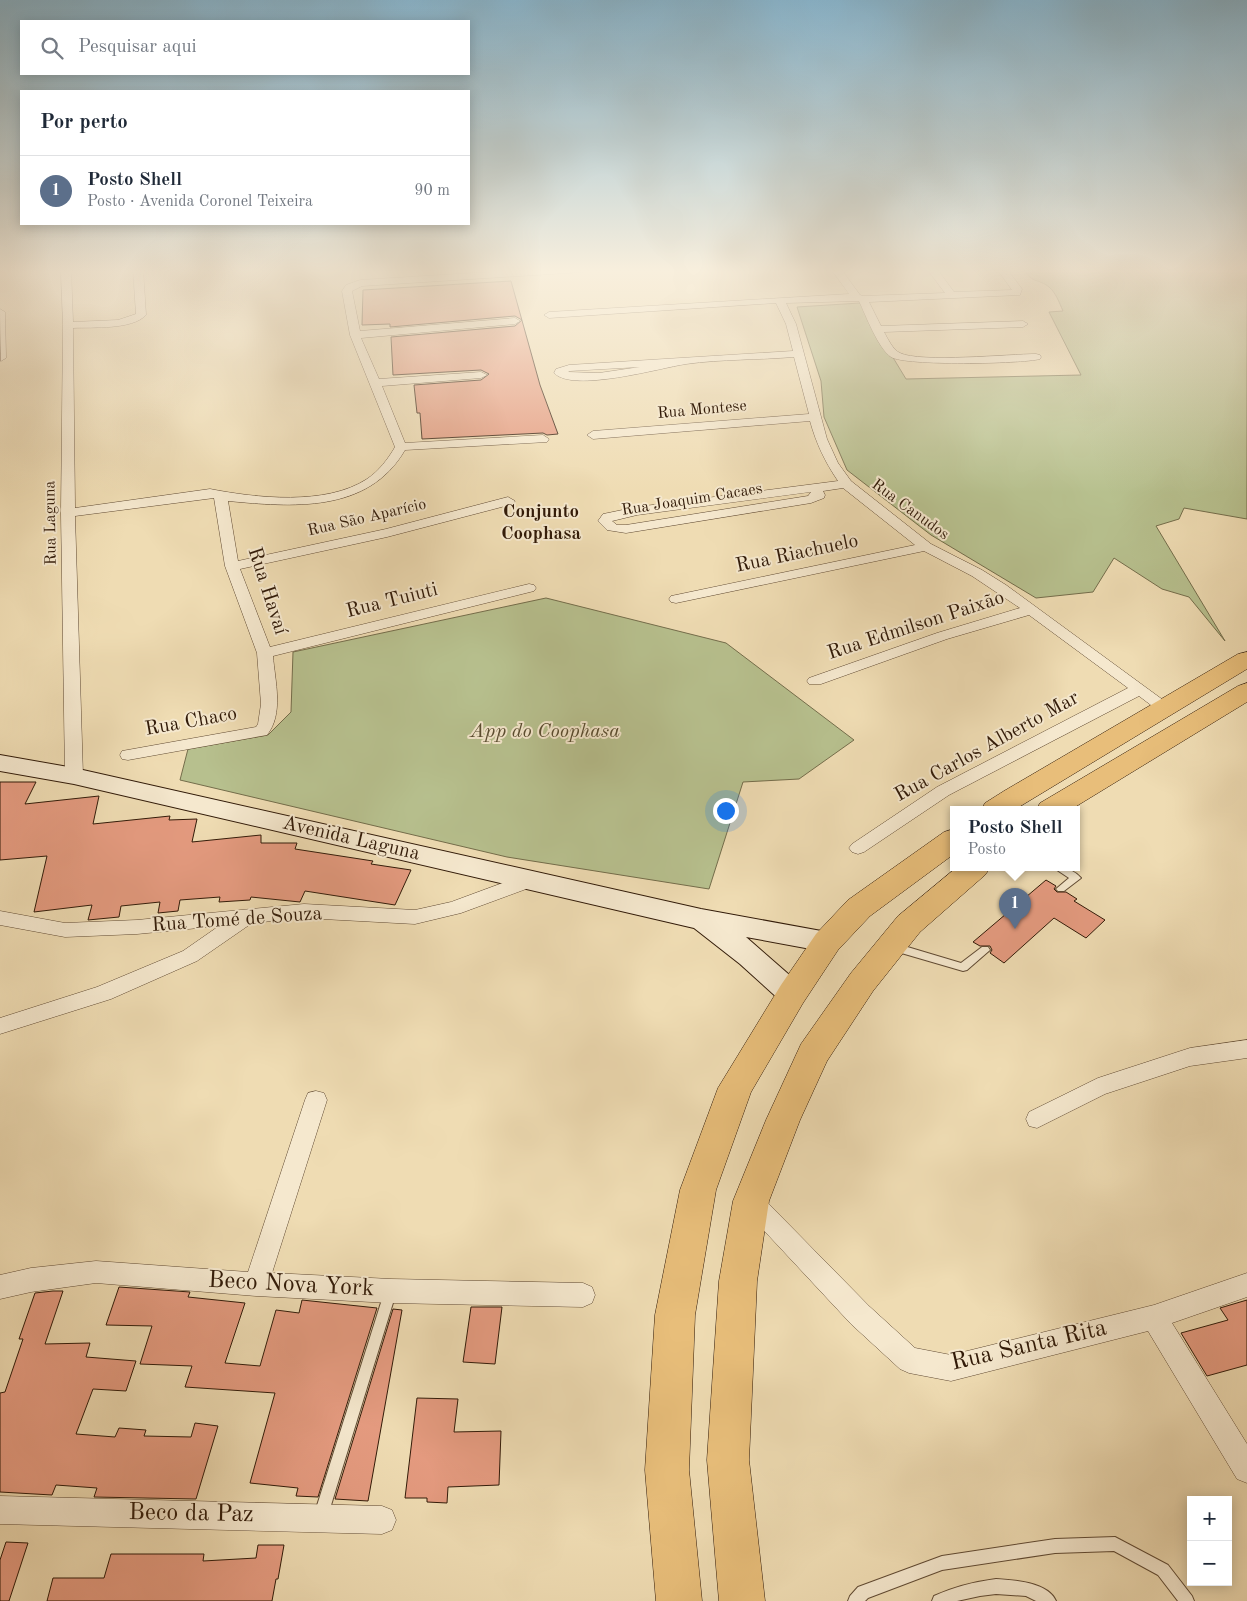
<!DOCTYPE html>
<html lang="pt">
<head>
<meta charset="utf-8">
<style>
	body { margin:0; font-family:"Old Standard TT",serif; background:#f2f2f3; color:#1f2937 }
	.controls { position:absolute; right:15px; bottom:15px; display:grid; overflow:hidden; border-radius:0px; box-shadow:0 2px 12px #0003 }
	.controls button { width:45px; height:45px; display:grid; place-items:center; padding:0; border:0; border-bottom:1px solid #e0e1e3; background:#fff; color:#1f2937; font:25px sans-serif }
	.you { position:absolute; left:725px; top:810px; width:18px; height:18px; margin:-12px; border:4px solid #fff; border-radius:50%; background:#1a73e8; box-shadow:0 0 0 8px #1a73e833 }
	.badge { display:grid; place-items:center; width:32px; height:32px; border-radius:50%; background:#0f766e; color:#fff; font-size:16px; font-weight:700 }
	.pin { position:absolute; translate:-50% -41px; filter:drop-shadow(0 1px 2px #0008) }
	.pin::after { content:''; position:absolute; top:26px; width:18px; height:15px; background:inherit; clip-path:polygon(0 0,100% 0,50% 100%) }
	.popup { position:absolute; left:950px; top:806px; width:130px; height:65px; box-sizing:border-box; display:grid; place-content:center; border-radius:0px; background:#fff; filter:drop-shadow(0 1px 4px #0005); font-size:16px; white-space:nowrap; color:#747a83 }
	.popup b { font-size:19px; color:#1f2937 }
	.popup::after { content:''; position:absolute; left:50%; top:100%; margin-left:-10px; border:10px solid transparent; border-top-color:#fff }
	.list { margin:0; padding:0; list-style:none }
	h2 { display:flex; justify-content:space-between; align-items:center; height:65px; margin:0; padding:0 20px; font-size:21px }
	h2 small { font-size:16px; font-weight:400; color:#747a83 }
	.list li { display:grid; grid-template-columns:32px 1fr auto; gap:15px; align-items:center; box-sizing:border-box; height:70px; padding:0 20px; border-top:1px solid #e0e1e3 }
	.list b { display:block; font-size:19px; white-space:nowrap }
	.list p { margin:0; font-size:16px; white-space:nowrap; color:#747a83 }
	.list em { font-size:16px; font-style:normal; color:#747a83 }
	.icon { flex:none; width:28px; height:28px; fill:none; stroke:currentColor; stroke-width:2; stroke-linecap:round; stroke-linejoin:round }
	.map { position:relative; flex:none; width:1247px; height:1601px; overflow:hidden }
	.search { position:absolute; background:#fff; box-shadow:0 2px 12px #0003; left:20px; top:20px; width:450px; height:55px; display:flex; align-items:center; gap:12px; box-sizing:border-box; padding:0 18px; border-radius:0px; color:#747a83; font-size:19px }
	.panel { position:absolute; background:#fff; box-shadow:0 2px 12px #0003; left:20px; top:90px; width:450px; height:135px; border-radius:0px }
	.map>svg:first-child { display:block }
	.green { fill:#b7c08e; stroke:#746d4b }
	.building { fill:#e59b80; stroke:#311a08 }
	.lines { fill:none; stroke-linecap:round; stroke-linejoin:round }
	.lane-casing { stroke:#604a33; stroke-width:2 }
	.street-casing { stroke:#604a33; stroke-width:1 }
	.secondary-casing { stroke:#311a08; stroke-width:2 }
	.highway-casing { stroke:#311a08; stroke-width:1 }
	.lane { fill:#f5e8ce; fill-rule:evenodd }
	.street { fill:#f5e8ce; fill-rule:evenodd }
	.secondary { fill:#f5e8ce; fill-rule:evenodd }
	.highway { fill:#e8be7a; fill-rule:evenodd }
	.labels { text-anchor:middle; dominant-baseline:central; stroke-width:4; stroke-linejoin:round; paint-order:stroke }
	.far-street-label { font-size:16px; fill:#311a08; stroke:#f5e8ce }
	.far-quarter-label { font-size:19px; font-weight:bold; fill:#311a08; stroke:#f5e8ce }
	.street-label { font-size:20px; fill:#311a08; stroke:#f5e8ce }
	.park-label { font-size:20px; font-style:italic; fill:#594c30; stroke:#f5e8ce }
	.near-street-label { font-size:24px; fill:#311a08; stroke:#f5e8ce }
</style>
</head>
<body>
<div class="map">
<svg width="1247" height="1601" viewBox="0 0 1247 1601">
	<rect width="100%" height="100%" fill="#efdcb3"/>
	<filter id="stains"><feTurbulence type="fractalNoise" baseFrequency=".004" numOctaves="4"/><feColorMatrix values="0 0 0 0 .2 0 0 0 0 .09 0 0 0 0 .02 0 0 0 .5 -.17"/></filter>
	<radialGradient id="worn" r=".72"><stop offset=".6" stop-color="#630" stop-opacity="0"/><stop offset="1" stop-color="#630" stop-opacity=".3"/></radialGradient>
	<!-- green -->
	<g class="green">
		<path d="M1023 269H1247V519L1184 508 1179 519 1156 526 1225 641 1189 597 1162 589 1114 558 1093 592 1036 598 931 535 847 470 824 417 821 381 797 307 860 303 906 379 1081 375 1049 312 1063 311C1059 302 1056 293 1049 287 1038 278 1034 285 1023 269Z"/>
		<path d="M546 598 726 643 854 740 799 779 743 782 709 889 507 857 180 780 188 749 268 735 291 712 293 652Z"/>
	</g>
	<!-- building -->
	<g class="building">
		<path d="M511 281 540 385 558 434 547 435 543 433 422 439 420 413H417L414 385 481 380 489 374 481 370 393 375 391 337 515 326 522 320 515 316 390 327V324L362 325 363 290Z"/>
		<path d="M0 782H36L25 804 99 796 93 824 170 816 169 820 197 819 192 842 261 835V843H297L295 849 373 861 371 864 411 870 395 905 305 891 300 902 251 897 250 900 219 902 220 897 180 900 178 911 158 913 160 902 121 906 119 917 88 920 92 905 34 912 47 856 0 860Z"/>
		<path d="M1046 880 1056 886 1054 889 1057 892H1066L1077 899 1074 901 1105 920 1086 938 1054 918 1004 963 990 953 992 950 990 946H980L973 942Z"/>
		<path d="M119 1287 190 1292 188 1297 245 1303 225 1363 260 1366 276 1310 299 1313 302 1300 377 1308 318 1497 296 1496 298 1488 250 1483 275 1393 185 1387 192 1366 140 1364 152 1326 106 1325Z"/>
		<path d="M53 1291H63L45 1344 90 1343 86 1357 136 1361 126 1391 93 1389 76 1434 115 1437 119 1428 146 1430 144 1436 191 1437 195 1423 218 1426 196 1499 94 1497 97 1488 56 1485 52 1495 0 1492V1393L5 1392 23 1339H19L35 1293Z"/>
		<path d="M1247 1300V1365L1207 1376 1181 1333 1228 1320 1220 1308Z"/>
		<path d="M471 1307H502L495 1364 463 1362Z"/>
		<path d="M393 1309 402 1310 368 1501 335 1499Z"/>
		<path d="M417 1398 458 1399 454 1432 501 1431 499 1485 448 1487 447 1503 427 1502V1498H405Z"/>
		<path d="M6 1542 28 1543 9 1601H0V1560Z"/>
		<path d="M258 1545H284L278 1579H276L272 1601H47L53 1578H104L111 1554H204L203 1561 256 1558Z"/>
	</g>
	<g class="lines">
		<!-- lane casing -->
		<g class="lane-casing">
			<g id="lane">
				<path d="M1056 868C1066 868 1074 870 1081 878L1064 891H1058L1056 889 1069 878 1057 870Z"/>
				<path d="M894 943 961 963 982 947H988L990 950 967 970 963 971 891 950 889 947 891 944Z"/>
				<path d="M390 1287 394 1289 396 1293 328 1515 326 1520 321 1522 316 1520 314 1515 384 1293 386 1289Z"/>
				<path d="M1115 1537 1168 1565 1192 1596 1194 1601H1178L1158 1575 1114 1551 1055 1553 942 1570 868 1598 865 1601H848L850 1596 858 1587 942 1556 1055 1539Z"/>
				<path d="M996 1579C1013 1580 1048 1582 1056 1601H1036L1026 1596 996 1594 980 1596 957 1601H932L934 1596C954 1587 973 1582 996 1579Z"/>
			</g>
		</g>
		<!-- street casing -->
		<g class="street-casing">
			<g id="street">
				<path d="M61 269H71L73 322 118 320 136 314 133 269H143L146 315C132 330 93 327 73 328L75 508 210 489C256 498 326 506 367 479 379 471 388 459 395 447L350 335 342 291 346 285 360 280 537 269H588L583 272 362 286 352 291 360 331 515 318 520 321 515 324 361 338 379 379 481 372 487 375 481 378 382 386 405 443 543 435 549 439 547 442 405 450C368 514 291 507 228 501L238 561 386 529 508 497 515 501 513 504 387 537 240 569 270 647 529 584 534 585 536 588 534 591 273 656C275 681 284 714 267 735L128 760 122 759 120 755 122 751 256 727 258 724 261 704 257 653 225 566 214 498 75 516 83 776 80 780 74 782 68 780 65 776 61 513 63 325Z"/>
				<path d="M831 269H841L860 295 863 296 945 293 927 269H937L954 292 1012 290 997 269H1007L1022 289 1020 295 869 302 881 326 1023 321 1028 324 1023 327 884 332C888 339 893 350 900 353 920 363 1010 354 1036 354L1040 355 1041 357 1040 359C1021 364 905 366 891 357 878 348 866 316 859 301L786 303 796 324 827 439 838 463 851 481 931 544 982 570 1006 585 1174 708 1172 712H1160L1139 696 949 795 864 852 858 854 852 852 849 848 852 844 937 787 1128 688 1029 615 947 639 821 684H809L807 681 809 678 937 633 1020 608 972 576 924 551 676 603 671 602 669 599 671 596 676 595 915 545 843 488 823 491 825 495 824 498 811 503 626 533 607 530 598 521 603 514 608 513 637 507 838 481C825 462 816 443 810 421L593 439 587 435 593 431 809 414 794 357C759 360 722 359 686 364 660 368 573 393 554 373L556 369 569 365 793 351 786 324 776 303 549 318 544 315 549 312 849 294ZM640 367 599 373 568 372 570 371ZM811 492 808 496 626 525H617L612 521 637 515Z"/>
				<path d="M0 309 5 312 6 358 1 361Z"/>
				<path d="M530 873 537 875 539 880 537 885 461 913 415 924 304 918 252 923 197 961 111 999 0 1034V1018L97 987 183 951 219 926 137 934 65 937 0 925V911L65 923 137 920 304 904 415 910 451 902Z"/>
				<path d="M1247 1040V1058L1190 1066 1105 1094 1037 1128 1029 1126 1026 1119 1029 1112 1098 1078 1190 1048Z"/>
				<path d="M316 1091 324 1093 327 1100 272 1273 391 1279 583 1283 592 1287 595 1295 592 1303 583 1307 391 1303 256 1296 96 1283 31 1292 0 1299V1275L31 1268 96 1261 248 1272 305 1100 308 1093Z"/>
				<path d="M751 1191 759 1194 869 1306 915 1348 951 1355 1154 1305 1247 1273V1297L1172 1323 1247 1444V1483L1237 1479 1148 1331 951 1381 909 1373 900 1369 851 1324 743 1208 739 1201 743 1194Z"/>
				<path d="M0 1496 382 1506 392 1510 396 1520 392 1530 382 1534 0 1524Z"/>
			</g>
		</g>
		<!-- secondary casing -->
		<g class="secondary-casing">
			<path id="secondary" d="M0 755 74 768 701 909 827 932 837 935 841 942 837 949 827 952 746 937 802 986 807 994 802 1002 792 1005 782 1002 740 964 694 928 74 784 0 771Z"/>
		</g>
		<!-- highway casing -->
		<g class="highway-casing">
			<g id="highway">
				<path d="M1247 652V669L1014 810H981L985 803 1004 791 1238 654Z"/>
				<path d="M1247 683V702L1070 810H1036L1040 803 1238 686Z"/>
				<path d="M954 829V854L870 916 838 950 803 1003 751 1092 716 1190 695 1315 689 1470 702 1601H656L645 1470 655 1315 680 1190 718 1088 781 985 816 934 848 900 944 832Z"/>
				<path d="M956 868H990L985 875 920 932 873 991 827 1061 800 1120 769 1201 757 1281 749 1460 765 1601H719L707 1460 719 1281 733 1201 766 1120 801 1044 851 973 898 916Z"/>
			</g>
		</g>
		<!-- lane -->
		<use href="#lane" class="lane"/>
		<!-- street -->
		<use href="#street" class="street"/>
		<!-- secondary -->
		<use href="#secondary" class="secondary"/>
		<!-- highway -->
		<use href="#highway" class="highway"/>
	</g>
	<!-- sky -->
	<linearGradient id="sky" x2="0" y2="1"><stop stop-color="#89b7d0"/><stop offset="0.55" stop-color="#f8efdd"/><stop offset="1" stop-color="#f8efdd" stop-opacity="0"/></linearGradient>
	<rect width="1247" height="493" fill="url(#sky)"/>
	<g class="labels">
		<!-- far-street labels -->
		<g class="far-street-label">
			<text transform="translate(702 410) rotate(-5)">Rua Montese</text>
			<text transform="translate(692 500) rotate(-9)">Rua Joaquim Cacaes</text>
			<text transform="translate(910 510) rotate(36)">Rua Canudos</text>
			<text transform="translate(367 518) rotate(-13)">Rua São Aparício</text>
			<text transform="translate(51 523) rotate(-91)">Rua Laguna</text>
		</g>
		<!-- far-quarter labels -->
		<g class="far-quarter-label">
			<text x="541" y="512">Conjunto<tspan x="541" dy="22">Coophasa</tspan></text>
		</g>
		<!-- street labels -->
		<g class="street-label">
			<text transform="translate(797 554) rotate(-12)">Rua Riachuelo</text>
			<text transform="translate(267 591) rotate(72)">Rua Havaí</text>
			<text transform="translate(392 601) rotate(-14)">Rua Tuiuti</text>
			<text transform="translate(916 626) rotate(-18)">Rua Edmilson Paixão</text>
			<text transform="translate(191 722) rotate(-10)">Rua Chaco</text>
			<text transform="translate(987 747) rotate(-29)">Rua Carlos Alberto Mar</text>
			<text transform="translate(351 839) rotate(13)">Avenida Laguna</text>
			<text transform="translate(237 920) rotate(-4)">Rua Tomé de Souza</text>
		</g>
		<!-- park labels -->
		<g class="park-label">
			<text x="545" y="732">App do Coophasa</text>
		</g>
		<!-- near-street labels -->
		<g class="near-street-label">
			<text transform="translate(291 1285) rotate(3)">Beco Nova York</text>
			<text transform="translate(1029 1346) rotate(-13)">Rua Santa Rita</text>
			<text transform="translate(191 1514) rotate(1)">Beco da Paz</text>
		</g>
	</g>
	<rect width="100%" height="100%" filter="url(#stains)"/>
	<rect width="100%" height="100%" fill="url(#worn)"/>
</svg>
<div class="controls">
<button>+</button>
<button>−</button>
</div>
<div class="you"></div>
<div class="pin badge" style="left:1015px;top:929px;background:#5c6f8a">1</div>
<div class="popup"><b>Posto Shell</b>Posto</div>
<div class="search"><svg class="icon" aria-label="search" viewBox="0 0 24 24"><circle cx="10" cy="10" r="6"/><path d="M15 15l6 6"/></svg>Pesquisar aqui</div>
<section class="panel">
<h2>Por perto<small></small></h2>
<ul class="list">
<li><span class="badge" style="background:#5c6f8a">1</span><div><b>Posto Shell</b><p>Posto · Avenida Coronel Teixeira</p></div><em>90 m</em></li>
</ul>
</section>
</div>
</body>
</html>
